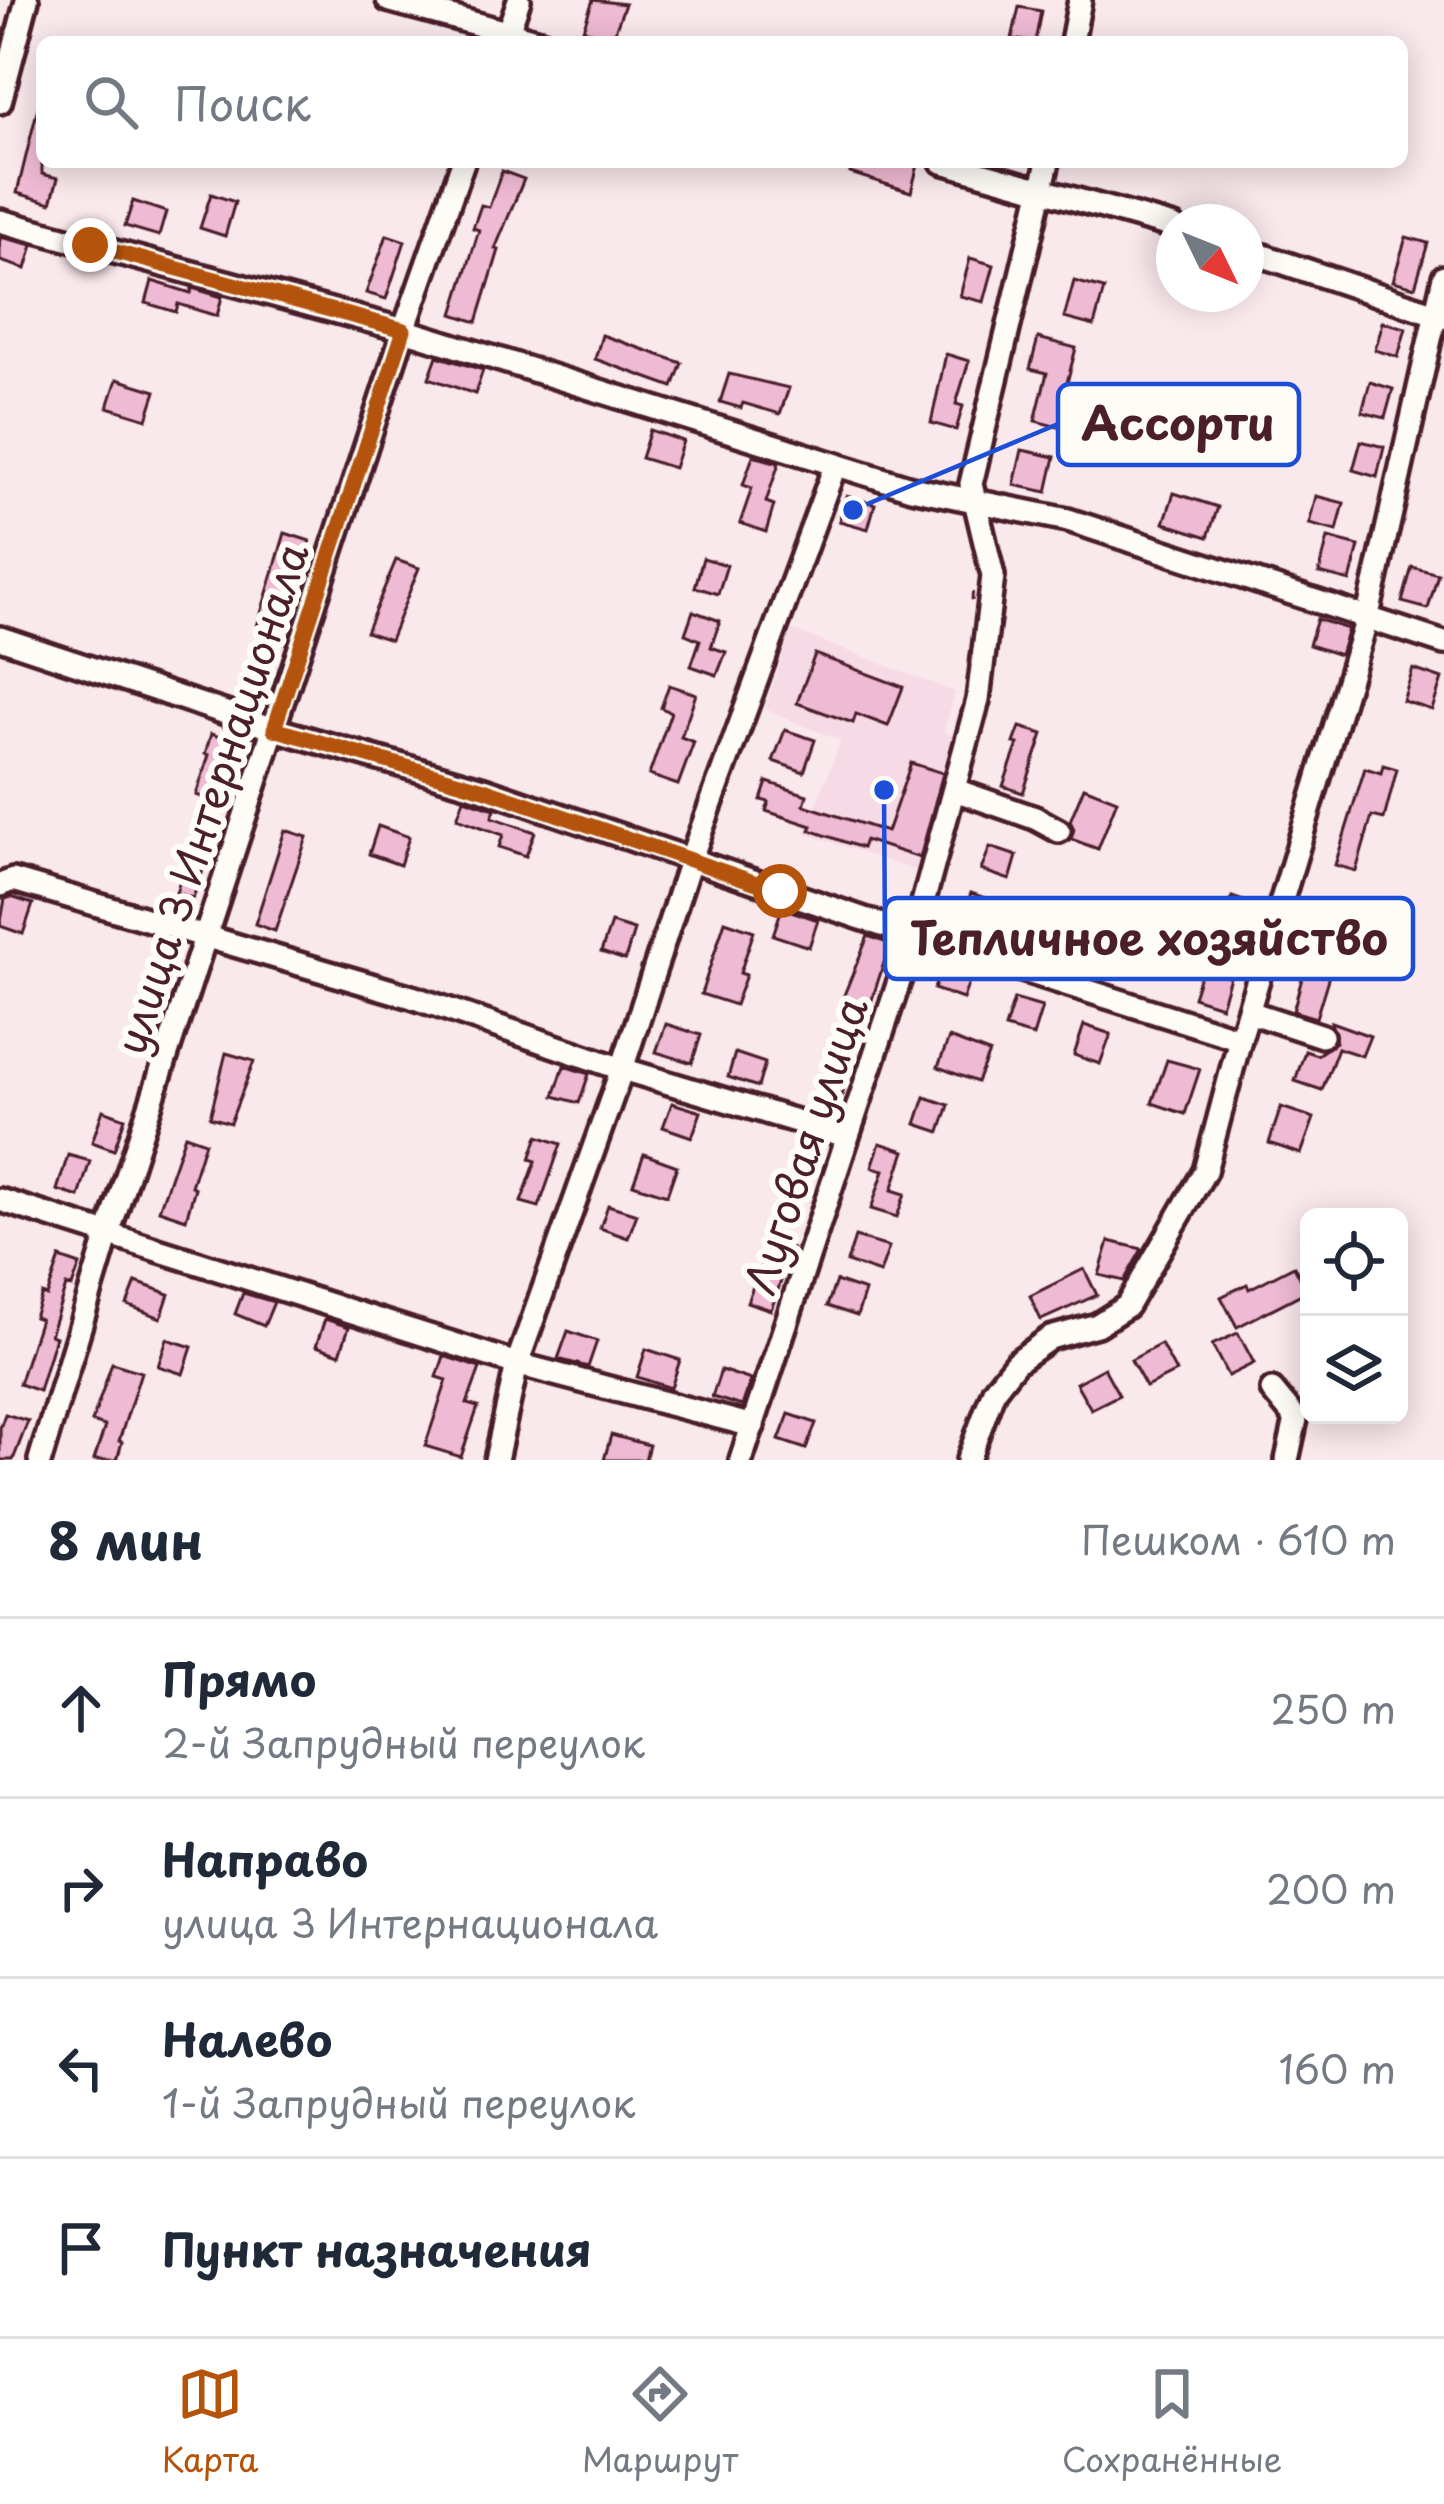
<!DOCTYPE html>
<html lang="ru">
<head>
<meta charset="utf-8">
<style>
	body { margin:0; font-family:"Playpen Sans",sans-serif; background:#f2f2f3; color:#1f2937 }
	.controls { position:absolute; right:36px; bottom:36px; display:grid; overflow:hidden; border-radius:18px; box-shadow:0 6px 30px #0003 }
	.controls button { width:108px; height:108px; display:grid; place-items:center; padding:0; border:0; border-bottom:3px solid #e0e1e3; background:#fff; color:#1f2937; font:60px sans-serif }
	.compass { position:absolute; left:1156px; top:204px; width:108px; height:108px; border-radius:50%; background:#fff; box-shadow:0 6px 30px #0003; rotate:133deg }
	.stop { position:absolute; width:36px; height:36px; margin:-27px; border:9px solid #b45309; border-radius:50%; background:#fff }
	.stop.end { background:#b45309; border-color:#fff; box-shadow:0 3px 12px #0008 }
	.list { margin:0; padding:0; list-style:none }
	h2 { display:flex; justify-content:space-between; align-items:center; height:156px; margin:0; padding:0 48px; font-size:51px }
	h2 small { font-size:39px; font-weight:400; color:#747a83 }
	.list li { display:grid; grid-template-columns:78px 1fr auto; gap:36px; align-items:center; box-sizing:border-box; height:180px; padding:0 48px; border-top:3px solid #e0e1e3 }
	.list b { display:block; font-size:45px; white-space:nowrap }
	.list p { margin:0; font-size:39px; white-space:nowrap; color:#747a83 }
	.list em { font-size:39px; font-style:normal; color:#747a83 }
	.icon { flex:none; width:66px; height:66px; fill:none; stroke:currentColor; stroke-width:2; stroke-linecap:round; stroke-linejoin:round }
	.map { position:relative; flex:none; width:1444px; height:1460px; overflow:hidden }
	.search { position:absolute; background:#fff; box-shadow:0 6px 30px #0003; left:36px; right:36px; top:36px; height:132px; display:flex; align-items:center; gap:30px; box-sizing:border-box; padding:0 42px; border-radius:18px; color:#747a83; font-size:45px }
	.sheet { height:876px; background:#fff }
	nav { display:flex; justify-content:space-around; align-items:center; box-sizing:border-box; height:168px; border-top:3px solid #e0e1e3; background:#fff; font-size:33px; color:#747a83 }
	nav a { display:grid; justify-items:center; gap:6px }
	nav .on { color:#b45309 }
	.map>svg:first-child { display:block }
	.built { fill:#f6dae5 }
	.building { fill:#efbad4; stroke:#4a1f2b; stroke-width:3 }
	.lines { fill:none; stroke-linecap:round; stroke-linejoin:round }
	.minor-casing { stroke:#4a1f2b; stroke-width:30 }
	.path { stroke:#4a1f2b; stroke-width:3; stroke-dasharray:9 9; stroke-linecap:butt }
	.minor { stroke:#fdfcf7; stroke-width:21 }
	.route { stroke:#b45309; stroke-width:15 }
	.labels { text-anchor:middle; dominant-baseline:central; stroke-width:12; stroke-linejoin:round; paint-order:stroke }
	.street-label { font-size:42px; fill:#4a1f2b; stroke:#fdfcf7 }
	.leader { fill:none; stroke:#1d4ed8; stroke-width:4.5 }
	.callout-dot { fill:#1d4ed8; stroke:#fdfcf7; stroke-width:4.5 }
	.callout { fill:#fdfcf7; stroke:#1d4ed8; stroke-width:4.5 }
	.callout-label { font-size:45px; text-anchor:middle; font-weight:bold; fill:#4a1f2b }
</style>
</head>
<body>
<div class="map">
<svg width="1444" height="1460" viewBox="0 0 1444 1460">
	<rect width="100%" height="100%" fill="#f9e8ec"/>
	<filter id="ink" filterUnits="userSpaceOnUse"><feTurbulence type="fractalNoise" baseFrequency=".00833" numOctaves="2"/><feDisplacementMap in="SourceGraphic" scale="24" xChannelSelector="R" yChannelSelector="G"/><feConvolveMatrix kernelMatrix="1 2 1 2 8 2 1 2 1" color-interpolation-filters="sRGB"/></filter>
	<g filter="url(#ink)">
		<!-- built -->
		<path class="built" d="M792 630 955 692 943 732 963 739 920 872 805 833 841 741 765 709Z"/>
		<!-- building -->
		<g class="building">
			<path d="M593 0 625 4 612 39 583 29Z"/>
			<path d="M1019 7 1041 11 1035 42 1012 39Z"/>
			<path d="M38 107 42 108V174L58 178 51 203 17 193Z"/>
			<path d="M852 162 918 165 911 192 850 173Z"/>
			<path d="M502 171 524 179 495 249 499 250 477 322 453 314 479 230 473 228 481 205 489 207Z"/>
			<path d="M211 194 235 202 225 236 200 228Z"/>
			<path d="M133 201 166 212 159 236 125 226Z"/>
			<path d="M387 235 405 241 386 299 366 293Z"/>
			<path d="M0 237 33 245 26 269 0 261Z"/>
			<path d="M1406 237 1428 243 1415 287 1393 281Z"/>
			<path d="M970 258 994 265 984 302 960 296Z"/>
			<path d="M152 281 191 293 192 288 222 297 217 316 178 304 176 312 146 303Z"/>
			<path d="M1074 281 1104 289 1094 326 1064 318Z"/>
			<path d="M1383 322 1406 328 1398 357 1375 350Z"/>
			<path d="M602 335 682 363 673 387 595 359Z"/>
			<path d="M1038 338 1076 348 1064 394 1070 395 1062 428 1035 421 1047 373 1030 369Z"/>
			<path d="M946 354 969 361 956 404 963 406 956 430 931 423Z"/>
			<path d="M437 356 483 370 475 394 429 378Z"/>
			<path d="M729 374 789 388 780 414 743 403 741 408 720 402Z"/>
			<path d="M117 379 156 391 147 419 108 407Z"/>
			<path d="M1370 382 1393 389 1385 418 1362 412Z"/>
			<path d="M650 430 683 441 674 468 641 458Z"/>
			<path d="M1361 441 1384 447 1377 477 1353 470Z"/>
			<path d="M1022 450 1055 457 1047 492 1014 485Z"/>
			<path d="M753 456 779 463 766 502 774 505 766 532 740 523 752 488 743 485Z"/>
			<path d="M1174 493 1218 507 1208 537 1164 523Z"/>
			<path d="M846 496 875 504 868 529 839 521Z"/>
			<path d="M1316 496 1344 503 1337 531 1309 524Z"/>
			<path d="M285 533 310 541 276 641 255 633Z"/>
			<path d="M1328 538 1359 546 1350 581 1319 573Z"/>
			<path d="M703 558 727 565 718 594 695 587Z"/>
			<path d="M396 560 419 568 390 640 366 632Z"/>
			<path d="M1412 567 1438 574 1428 609 1402 602Z"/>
			<path d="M693 611 720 621 711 647 726 652 717 675 691 666 700 640 685 634Z"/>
			<path d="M1317 619 1348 629 1340 655 1309 645Z"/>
			<path d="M815 654 903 687 888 726 856 714 853 723 797 703Z"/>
			<path d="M1413 669 1442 679 1432 710 1403 701Z"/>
			<path d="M669 685 696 694 681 737 694 742 678 785 649 775 671 712 661 708Z"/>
			<path d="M1020 727 1043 734 1023 793 1003 786 1018 744 1014 743Z"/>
			<path d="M785 730 815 740 804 772 773 761Z"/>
			<path d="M211 734 238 743 217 802 196 795 209 755 205 754Z"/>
			<path d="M911 763 943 773 920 858 865 840 862 848 810 830 812 826 766 811 769 802 761 800 767 782 807 795 804 805 887 832Z"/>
			<path d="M1383 765 1397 769 1384 819 1372 816 1356 871 1335 865 1365 768 1381 773Z"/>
			<path d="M1084 787 1117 800 1098 849 1071 839 1074 829 1070 821Z"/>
			<path d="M464 799 495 809 492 817 535 832 526 856 499 847 503 835 457 818Z"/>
			<path d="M198 819 219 826 193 898 176 893Z"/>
			<path d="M378 826 409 837 400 865 369 854Z"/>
			<path d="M285 830 307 837 275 931 255 924Z"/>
			<path d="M990 847 1017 856 1010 880 981 870Z"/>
			<path d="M971 893 999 903 987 939 958 929Z"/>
			<path d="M11 897 33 904 23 934 0 926 5 899Z"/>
			<path d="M1232 897 1263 908 1252 941 1221 930Z"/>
			<path d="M782 908 818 920 809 947 773 935Z"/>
			<path d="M725 921 754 931 740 973 746 975 735 1005 701 994Z"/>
			<path d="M611 923 634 930 625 960 601 952Z"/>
			<path d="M868 936 890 944 869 1009 842 1000Z"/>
			<path d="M1313 938 1338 946 1316 1018 1293 1011Z"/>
			<path d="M943 961 973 970 963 999 934 989Z"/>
			<path d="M1202 969 1230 977 1221 1006 1193 997Z"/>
			<path d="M1014 999 1042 1007 1033 1036 1005 1028Z"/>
			<path d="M840 1022 861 1029 842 1095 819 1088Z"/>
			<path d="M1331 1022 1370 1036 1362 1056 1338 1048 1322 1090 1295 1081 1305 1051 1317 1055 1336 1042Z"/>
			<path d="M666 1024 701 1035 692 1063 656 1052Z"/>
			<path d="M1084 1025 1111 1034 1100 1064 1074 1055Z"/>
			<path d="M949 1038 989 1053 977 1082 938 1067Z"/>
			<path d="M226 1053 254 1061 230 1123 210 1117Z"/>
			<path d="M735 1053 765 1063 758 1087 728 1077Z"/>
			<path d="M1167 1060 1200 1069 1185 1114 1152 1103Z"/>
			<path d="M564 1066 589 1074 579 1103 554 1096Z"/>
			<path d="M925 1097 949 1105 940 1132 916 1124Z"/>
			<path d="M672 1103 701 1112 692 1137 663 1127Z"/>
			<path d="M1281 1107 1314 1118 1301 1154 1269 1143Z"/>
			<path d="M103 1110 125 1118 114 1150 92 1142Z"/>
			<path d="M185 1135 205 1142 191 1186 195 1188 186 1219 159 1210Z"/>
			<path d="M538 1136 561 1144 539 1207 521 1202 536 1161 530 1159Z"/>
			<path d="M880 1143 905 1151 892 1190 905 1194 897 1217 871 1209 884 1170 872 1167Z"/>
			<path d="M644 1154 677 1166 667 1195 633 1184Z"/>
			<path d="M68 1155 90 1161 79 1197 57 1190Z"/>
			<path d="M608 1205 637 1214 628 1238 600 1228Z"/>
			<path d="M855 1237 889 1247 880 1273 847 1262Z"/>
			<path d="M1109 1241 1142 1249 1124 1281 1099 1275Z"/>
			<path d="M770 1242 792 1249 771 1310 747 1302Z"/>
			<path d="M60 1258 80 1265 72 1287 66 1286 50 1335 55 1337 39 1391 19 1384 40 1319 34 1317 42 1294 47 1296Z"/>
			<path d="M1294 1266 1307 1291 1237 1327 1221 1297 1247 1284 1249 1289Z"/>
			<path d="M1084 1269 1097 1295 1041 1320 1030 1296Z"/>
			<path d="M836 1281 865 1291 857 1316 827 1306Z"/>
			<path d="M136 1282 169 1294 161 1318 127 1305Z"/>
			<path d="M243 1293 274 1302 264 1326 235 1314Z"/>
			<path d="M325 1319 349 1327 340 1354 316 1346Z"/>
			<path d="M568 1331 597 1341 588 1367 558 1359Z"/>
			<path d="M1238 1333 1254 1363 1228 1376 1212 1345Z"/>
			<path d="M167 1339 192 1347 183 1374 158 1366Z"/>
			<path d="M1161 1344 1176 1372 1146 1387 1131 1360Z"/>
			<path d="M646 1349 680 1360 671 1388 637 1377Z"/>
			<path d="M444 1356 480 1368 467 1404 478 1407 461 1457 425 1446 447 1380 437 1377Z"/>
			<path d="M112 1363 141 1372 119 1441 122 1442 117 1460H94L105 1426 92 1422Z"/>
			<path d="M1104 1368 1119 1395 1091 1409 1076 1383Z"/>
			<path d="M721 1370 751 1380 742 1406 712 1397Z"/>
			<path d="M5 1414 28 1421 13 1460H0V1428Z"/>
			<path d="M789 1414 816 1423 806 1449 779 1440Z"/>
			<path d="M611 1435 649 1445 645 1460H604Z"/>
		</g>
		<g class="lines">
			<!-- minor casing -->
			<g class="minor-casing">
				<g id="minor">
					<path d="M388 0 543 42"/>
					<path d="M505 41 519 0"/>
					<path d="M1072 42 1080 0"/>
					<path d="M0 102 27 0"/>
					<path d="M942 162 1174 227"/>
					<path d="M0 221 404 330 911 488 1068 520 1444 643"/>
					<path d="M1246 250 1444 317"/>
					<path d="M0 638 274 729 484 789 914 936 1240 1039"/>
					<path d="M955 790 1035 818 1059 831"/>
					<path d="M0 885 13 880 412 997 622 1069 846 1136"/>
					<path d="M1249 1012 1322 1036"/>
					<path d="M0 1200 517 1364 753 1426"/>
					<path d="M1272 1390 1296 1419 1287 1460"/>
					<path d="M40 1460 108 1234 404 330 463 162"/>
					<path d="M496 1460 517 1364 622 1069 690 861 835 466"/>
					<path d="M741 1460 914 936 978 700 993 576 971 484 1048 162"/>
					<path d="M968 1460 994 1390 1016 1362 1050 1338 1097 1325 1127 1306 1205 1171 1240 1039 1368 615 1444 277"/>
				</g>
			</g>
			<!-- path -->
			<path class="path" d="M972 601 973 583"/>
			<!-- minor -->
			<use href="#minor" class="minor"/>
		</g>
	</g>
	<g class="lines" filter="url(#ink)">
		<!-- route -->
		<path class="route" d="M90 245 404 330 274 729 484 789 780 891"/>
	</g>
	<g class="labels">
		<!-- street labels -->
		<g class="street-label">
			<text transform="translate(210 798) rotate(-72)">улица 3 Интернационала</text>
			<text transform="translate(804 1145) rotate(-72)">Луговая улица</text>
		</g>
	</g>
	<!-- callouts -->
	<path class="leader" d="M853 510L1058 424M884 790L885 939"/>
	<g class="callout-dot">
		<circle cx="853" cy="510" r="12"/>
		<circle cx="884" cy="790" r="12"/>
	</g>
	<g class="callout">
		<rect x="1058" y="384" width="241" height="81" rx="12"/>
		<rect x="885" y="898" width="528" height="81" rx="12"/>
	</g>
	<g class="callout-label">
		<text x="1178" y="440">Ассорти</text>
		<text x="1149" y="955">Тепличное хозяйство</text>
	</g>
</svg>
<div class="controls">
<button><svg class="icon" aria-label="locate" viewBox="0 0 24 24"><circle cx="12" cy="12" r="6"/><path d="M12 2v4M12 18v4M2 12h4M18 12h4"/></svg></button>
<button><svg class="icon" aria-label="layers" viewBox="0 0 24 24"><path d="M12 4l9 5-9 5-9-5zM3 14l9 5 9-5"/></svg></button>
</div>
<svg class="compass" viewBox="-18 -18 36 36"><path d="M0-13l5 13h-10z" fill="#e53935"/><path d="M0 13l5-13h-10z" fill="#747a83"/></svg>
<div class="stop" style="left:780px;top:891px"></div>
<div class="stop end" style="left:90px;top:245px"></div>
<div class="search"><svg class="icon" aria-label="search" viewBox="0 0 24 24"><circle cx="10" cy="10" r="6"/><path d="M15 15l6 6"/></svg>Поиск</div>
</div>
<section class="sheet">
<h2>8 мин<small>Пешком · 610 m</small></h2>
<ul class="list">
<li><svg class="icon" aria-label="ahead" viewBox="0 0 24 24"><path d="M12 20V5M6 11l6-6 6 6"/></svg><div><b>Прямо</b><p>2-й Запрудный переулок</p></div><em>250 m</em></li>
<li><svg class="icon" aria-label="right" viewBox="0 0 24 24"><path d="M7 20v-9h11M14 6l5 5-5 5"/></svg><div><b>Направо</b><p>улица 3 Интернационала</p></div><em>200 m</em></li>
<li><svg class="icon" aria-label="left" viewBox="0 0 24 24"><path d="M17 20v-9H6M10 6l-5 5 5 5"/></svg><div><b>Налево</b><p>1-й Запрудный переулок</p></div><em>160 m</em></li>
<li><svg class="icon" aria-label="arrive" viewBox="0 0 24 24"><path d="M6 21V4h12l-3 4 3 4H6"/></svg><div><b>Пункт назначения</b></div></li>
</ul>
</section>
<nav>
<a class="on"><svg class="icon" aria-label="map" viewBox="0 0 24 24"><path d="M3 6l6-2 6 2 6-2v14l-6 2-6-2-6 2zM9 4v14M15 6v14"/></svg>Карта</a>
<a><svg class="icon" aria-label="directions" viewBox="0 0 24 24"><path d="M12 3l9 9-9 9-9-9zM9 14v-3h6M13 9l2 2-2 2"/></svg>Маршрут</a>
<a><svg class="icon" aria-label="saved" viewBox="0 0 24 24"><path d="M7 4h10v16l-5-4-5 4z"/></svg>Сохранённые</a>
</nav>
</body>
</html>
